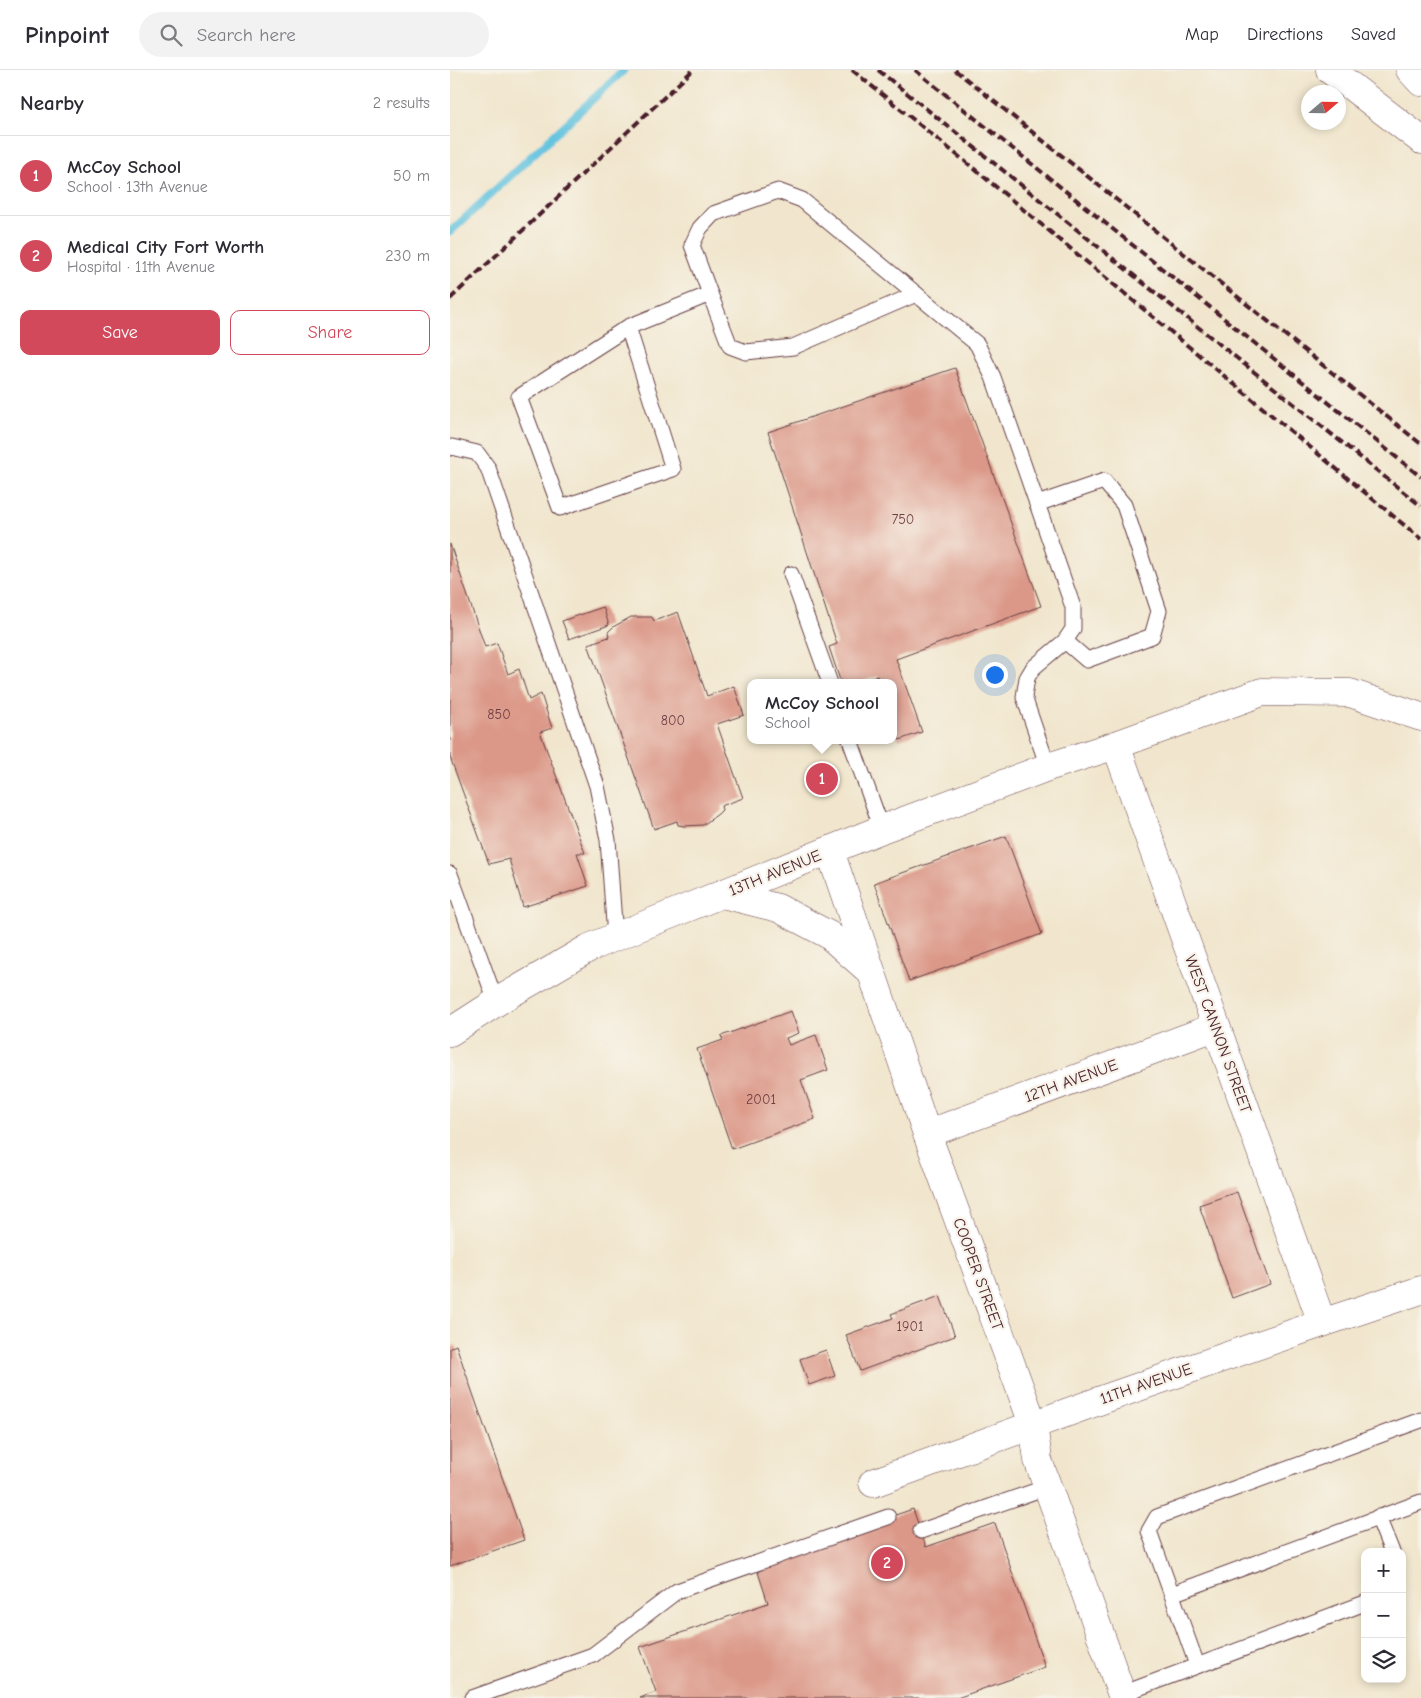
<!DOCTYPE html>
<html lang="en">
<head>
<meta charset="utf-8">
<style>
	body { margin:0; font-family:"Comic Neue",sans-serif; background:#f2f2f3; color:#2b2b33 }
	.controls { position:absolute; right:15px; bottom:15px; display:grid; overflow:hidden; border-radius:10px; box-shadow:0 2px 8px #0003 }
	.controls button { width:45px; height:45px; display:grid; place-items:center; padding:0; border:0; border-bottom:1px solid #e1e1e2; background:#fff; color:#2b2b33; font:25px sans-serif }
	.compass { position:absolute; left:851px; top:15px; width:45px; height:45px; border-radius:50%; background:#fff; box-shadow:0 2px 8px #0003; rotate:70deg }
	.you { position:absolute; left:544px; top:604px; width:18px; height:18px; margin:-12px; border:4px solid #fff; border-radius:50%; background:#1a73e8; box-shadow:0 0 0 8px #1a73e833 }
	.badge { display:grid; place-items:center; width:32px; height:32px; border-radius:50%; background:#d1495b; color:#fff; font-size:16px; font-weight:700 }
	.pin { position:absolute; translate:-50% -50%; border:2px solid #fff; box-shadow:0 1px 5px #0006 }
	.popup { position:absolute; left:297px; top:609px; width:150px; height:65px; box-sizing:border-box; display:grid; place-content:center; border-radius:10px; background:#fff; filter:drop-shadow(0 1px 4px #0005); font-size:16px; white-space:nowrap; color:#7c7c81 }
	.popup b { font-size:19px; color:#2b2b33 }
	.popup::after { content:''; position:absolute; left:50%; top:100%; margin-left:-10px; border:10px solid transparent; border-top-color:#fff }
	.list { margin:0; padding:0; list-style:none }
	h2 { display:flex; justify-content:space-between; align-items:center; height:65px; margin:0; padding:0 20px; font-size:21px }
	h2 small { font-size:16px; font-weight:400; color:#7c7c81 }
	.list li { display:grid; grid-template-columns:32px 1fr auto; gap:15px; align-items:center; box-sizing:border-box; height:80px; padding:0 20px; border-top:1px solid #e1e1e2 }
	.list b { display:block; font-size:19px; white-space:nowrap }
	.list p { margin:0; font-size:16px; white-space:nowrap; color:#7c7c81 }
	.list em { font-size:16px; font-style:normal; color:#7c7c81 }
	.actions { display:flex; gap:10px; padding:15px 20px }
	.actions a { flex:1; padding:11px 0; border:1px solid #d1495b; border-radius:10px; text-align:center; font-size:18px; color:#d1495b }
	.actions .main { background:#d1495b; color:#fff }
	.icon { flex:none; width:28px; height:28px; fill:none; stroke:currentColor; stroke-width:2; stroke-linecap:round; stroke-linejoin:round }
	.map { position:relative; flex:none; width:971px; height:1628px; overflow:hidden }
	header { display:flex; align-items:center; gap:30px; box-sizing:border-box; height:70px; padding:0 25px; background:#fff; border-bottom:1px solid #e1e1e2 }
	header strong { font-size:24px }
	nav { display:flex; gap:28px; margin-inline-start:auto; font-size:18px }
	.search { width:350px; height:45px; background:#f2f2f3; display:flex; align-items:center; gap:12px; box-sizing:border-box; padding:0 18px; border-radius:28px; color:#7c7c81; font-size:19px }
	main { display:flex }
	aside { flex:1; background:#fff }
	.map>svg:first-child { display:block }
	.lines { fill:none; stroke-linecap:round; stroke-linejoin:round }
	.stream { stroke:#61c2df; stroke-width:8 }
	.building { fill:#db9888 }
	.lane-casing { stroke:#633d43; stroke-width:17 }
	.street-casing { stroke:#633d43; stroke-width:29 }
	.secondary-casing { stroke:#633d43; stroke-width:29 }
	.highway-casing { stroke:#633d43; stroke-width:29 }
	.lane { stroke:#fff; stroke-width:15 }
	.street { stroke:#fff; stroke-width:28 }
	.secondary { stroke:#fff; stroke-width:28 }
	.highway { stroke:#fff; stroke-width:28 }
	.rail { stroke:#4a1f2b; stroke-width:4; stroke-dasharray:8 4; stroke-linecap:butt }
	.labels { text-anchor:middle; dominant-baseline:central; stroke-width:4.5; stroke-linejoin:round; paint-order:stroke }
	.number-label { font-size:14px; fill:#6e3d42 }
	.street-label { font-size:16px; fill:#4a1f2b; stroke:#f7f3e8 }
</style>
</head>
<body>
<header>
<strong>Pinpoint</strong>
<div class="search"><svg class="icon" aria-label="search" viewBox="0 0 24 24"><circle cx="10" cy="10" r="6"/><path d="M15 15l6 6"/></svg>Search here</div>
<nav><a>Map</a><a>Directions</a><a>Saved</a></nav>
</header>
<main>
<aside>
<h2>Nearby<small>2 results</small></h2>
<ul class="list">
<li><span class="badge">1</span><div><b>McCoy School</b><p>School · 13th Avenue</p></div><em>50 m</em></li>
<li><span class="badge">2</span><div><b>Medical City Fort Worth</b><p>Hospital · 11th Avenue</p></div><em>230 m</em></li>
</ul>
<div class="actions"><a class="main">Save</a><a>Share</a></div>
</aside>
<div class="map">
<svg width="971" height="1628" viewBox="0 0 971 1628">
	<rect width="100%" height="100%" fill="#f7f3e8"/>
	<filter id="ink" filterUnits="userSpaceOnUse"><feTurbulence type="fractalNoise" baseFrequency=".02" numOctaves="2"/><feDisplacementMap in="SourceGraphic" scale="10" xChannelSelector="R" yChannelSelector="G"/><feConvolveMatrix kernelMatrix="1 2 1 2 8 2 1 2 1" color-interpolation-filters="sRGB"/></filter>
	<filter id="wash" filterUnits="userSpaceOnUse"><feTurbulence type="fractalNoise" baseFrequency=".0096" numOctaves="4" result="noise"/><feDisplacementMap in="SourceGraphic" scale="20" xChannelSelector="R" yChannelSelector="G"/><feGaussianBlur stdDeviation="1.12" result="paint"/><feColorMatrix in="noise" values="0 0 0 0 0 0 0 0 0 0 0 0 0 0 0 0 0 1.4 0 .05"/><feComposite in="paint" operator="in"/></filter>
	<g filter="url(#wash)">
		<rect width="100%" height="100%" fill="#f1e6cd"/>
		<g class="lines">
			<!-- stream -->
			<path class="stream" d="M0 162 174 0"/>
		</g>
		<g id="blocks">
			<!-- building -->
			<g class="building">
				<path d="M505 298 591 536 446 589 472 662 449 670 443 654V613H429L427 606 409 613H391L379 577 387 574 318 362Z"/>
				<path d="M0 474 35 577 47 573 58 604 69 599 79 630 91 624 102 658 90 662 135 783H127L138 816 73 837 59 789 39 794 0 687Z"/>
				<path d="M153 537 159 555 119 569 112 551Z"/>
				<path d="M228 542 257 626 284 616 294 645 267 654 293 728 271 736 272 740 268 744 253 755 234 756 228 755 227 751 204 759 138 574 159 567 158 562 163 557 181 547H202L204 551Z"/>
				<path d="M556 766 592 864 459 911 424 813Z"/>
				<path d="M341 941 349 963 336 968 339 975 366 965 378 1000 351 1010 365 1049 282 1079 247 979 273 970 271 966Z"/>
				<path d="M787 1122 820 1214 782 1228 749 1135Z"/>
				<path d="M490 1226 505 1266 410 1301 396 1265 443 1248 441 1244Z"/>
				<path d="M6 1275 74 1470 0 1496V1278Z"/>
				<path d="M376 1280 385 1306 359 1315 350 1289Z"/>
				<path d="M463 1439 476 1477 545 1453 595 1597 507 1628H190L206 1622 190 1577 318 1533 305 1493Z"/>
			</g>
		</g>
	</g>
	<g filter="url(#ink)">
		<use href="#blocks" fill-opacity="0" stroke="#633d43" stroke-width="1"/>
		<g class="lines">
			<!-- lane casing -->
			<g class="lane-casing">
				<g id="lane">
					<path d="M260 224 280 276 296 282 343 277 466 224"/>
					<path d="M178 257 223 399 110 438 69 327 178 257 260 224 242 175 250 158 263 144 328 121 352 130 527 274 543 307 623 537V559L615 571 583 598 577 608 574 627 598 697"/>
					<path d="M0 378 2 377 27 383 38 398 147 716 158 770 165 867"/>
					<path d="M587 434 654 411 674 435 709 541 702 566 637 590 615 571"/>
					<path d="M341 504 380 613"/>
					<path d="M400 670 432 759"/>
					<path d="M0 804 46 932"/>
					<path d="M928 1447 942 1482"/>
					<path d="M471 1461 597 1417"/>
					<path d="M722 1524 971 1432"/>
					<path d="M747 1595 699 1461 707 1447 971 1350"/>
					<path d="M672 1624 915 1533"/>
					<path d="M22 1628 143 1585 227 1521 438 1447"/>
				</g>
			</g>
			<!-- street casing -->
			<g class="street-casing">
				<g id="street">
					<path d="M666 675 872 1253"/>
					<path d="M380 781 477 1064 583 1354 588 1390 673 1628"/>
					<path d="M272 824 328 838 379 865 421 902"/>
					<path d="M0 962 53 928 139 878 165 867 432 759 598 697 666 675 812 622 900 623 971 647"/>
					<path d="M477 1064 765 957"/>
					<path d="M423 1413 657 1328 872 1253 971 1220"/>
				</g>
			</g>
			<!-- secondary casing -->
			<g class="secondary-casing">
				<path id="secondary" d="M880 0 971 70"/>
			</g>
			<!-- highway casing -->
			<g class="highway-casing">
				<path id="highway" d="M960 0 971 12"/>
			</g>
			<!-- lane -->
			<use href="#lane" class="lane"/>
			<!-- street -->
			<use href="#street" class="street"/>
			<!-- secondary -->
			<use href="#secondary" class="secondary"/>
			<!-- highway -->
			<use href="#highway" class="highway"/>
			<!-- rail -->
			<g class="rail">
				<path d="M402 0 522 97 971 469"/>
				<path d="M428 0 971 436"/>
				<path d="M465 0 971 407"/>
				<path d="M505 0 971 374"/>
				<path d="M0 229 243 0"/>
			</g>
		</g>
	</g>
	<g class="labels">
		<!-- number labels -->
		<g class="number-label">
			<text x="453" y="449">750</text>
			<text x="49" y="644">850</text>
			<text x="223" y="650">800</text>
			<text x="311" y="1029">2001</text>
			<text x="460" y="1256">1901</text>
		</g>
		<!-- street labels -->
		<g class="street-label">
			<text transform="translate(325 803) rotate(-22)">13TH AVENUE</text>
			<text transform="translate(768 964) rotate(70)">WEST CANNON STREET</text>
			<text transform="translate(621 1011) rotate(-20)">12TH AVENUE</text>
			<text transform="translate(528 1204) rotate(70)">COOPER STREET</text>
			<text transform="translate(696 1314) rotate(-19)">11TH AVENUE</text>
		</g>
	</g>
</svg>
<div class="controls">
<button>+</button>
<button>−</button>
<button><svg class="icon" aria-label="layers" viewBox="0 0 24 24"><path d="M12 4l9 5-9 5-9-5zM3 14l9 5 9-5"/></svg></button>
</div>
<svg class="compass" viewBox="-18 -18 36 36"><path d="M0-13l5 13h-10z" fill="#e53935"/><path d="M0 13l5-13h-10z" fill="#7c7c81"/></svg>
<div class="you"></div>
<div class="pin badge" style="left:372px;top:709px">1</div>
<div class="popup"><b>McCoy School</b>School</div>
<div class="pin badge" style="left:437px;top:1493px">2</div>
</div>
</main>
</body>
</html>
